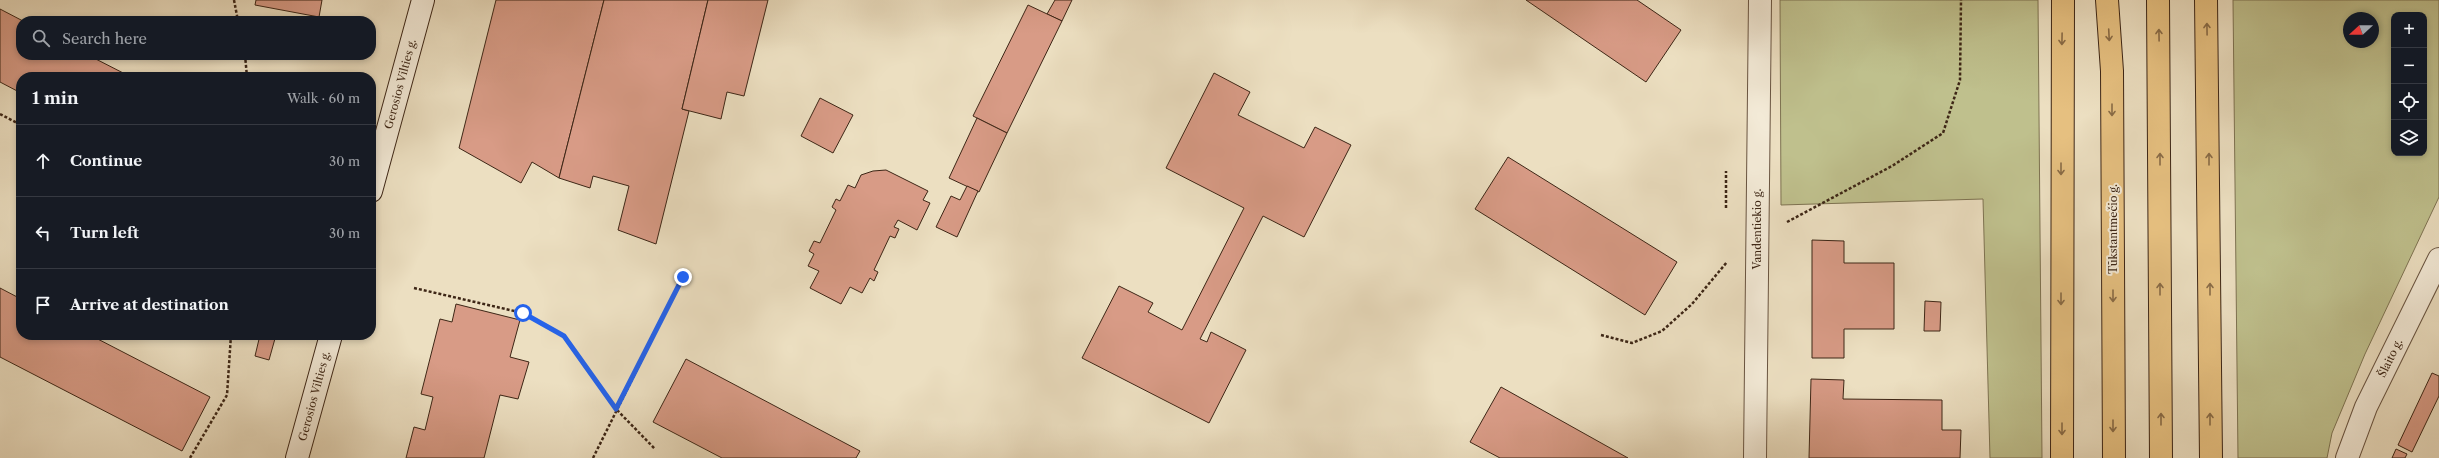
<!DOCTYPE html>
<html lang="en">
<head>
<meta charset="utf-8">
<style>
	body { margin:0; font-family:"Libre Caslon Text",serif; background:#242831; color:#f1f3f6 }
	.controls { position:absolute; right:12px; top:12px; display:grid; overflow:hidden; border-radius:8px; box-shadow:0 2px 6px #0003 }
	.controls button { width:36px; height:36px; display:grid; place-items:center; padding:0; border:0; border-bottom:1px solid #363941; background:#171b24; color:#f1f3f6; font:20px sans-serif }
	.compass { position:absolute; left:2343px; top:12px; width:36px; height:36px; border-radius:50%; background:#171b24; box-shadow:0 2px 6px #0003; rotate:249deg }
	.stop { position:absolute; width:12px; height:12px; margin:-9px; border:3px solid #2563eb; border-radius:50%; background:#fff }
	.stop.end { background:#2563eb; border-color:#fff; box-shadow:0 1px 4px #0008 }
	.list { margin:0; padding:0; list-style:none }
	h2 { display:flex; justify-content:space-between; align-items:center; height:52px; margin:0; padding:0 16px; font-size:17px }
	h2 small { font-size:13px; font-weight:400; color:#9ea1a6 }
	.list li { display:grid; grid-template-columns:26px 1fr auto; gap:12px; align-items:center; box-sizing:border-box; height:72px; padding:0 16px; border-top:1px solid #363941 }
	.list b { display:block; font-size:15px; white-space:nowrap }
	.list em { font-size:13px; font-style:normal; color:#9ea1a6 }
	.icon { flex:none; width:22px; height:22px; fill:none; stroke:currentColor; stroke-width:2; stroke-linecap:round; stroke-linejoin:round }
	.map { position:relative; flex:none; width:2439px; height:458px; overflow:hidden }
	.search { position:absolute; background:#171b24; box-shadow:0 2px 6px #0003; left:16px; top:16px; width:360px; height:44px; display:flex; align-items:center; gap:10px; box-sizing:border-box; padding:0 14px; border-radius:16px; color:#9ea1a6; font-size:15px }
	.panel { position:absolute; background:#171b24; box-shadow:0 2px 6px #0003; left:16px; top:72px; width:360px; height:268px; border-radius:16px }
	.map>svg:first-child { display:block }
	.green { fill:#bfc08d; stroke:#7e7352; fill-rule:evenodd }
	.building { fill:#d89b86; stroke:#3d2616 }
	.lines { fill:none; stroke-linecap:round; stroke-linejoin:round }
	.street-casing { stroke:#695441; stroke-width:24 }
	.secondary-casing { stroke:#3d2616; stroke-width:24 }
	.highway-casing { stroke:#3d2616; stroke-width:24 }
	.path { stroke:#3d2616; stroke-width:2.5; stroke-dasharray:3 2; stroke-linecap:butt }
	.street { stroke:#f3ead7; stroke-width:22 }
	.secondary { stroke:#f3ead7; stroke-width:22 }
	.highway { stroke:#e6c080; stroke-width:22 }
	.oneway { stroke:#896b46 }
	.route { stroke:#2563eb; stroke-width:5 }
	.labels { text-anchor:middle; dominant-baseline:central; stroke-width:4; stroke-linejoin:round; paint-order:stroke }
	.street-label { font-size:11px; fill:#3d2616; stroke:#f3ead7 }
</style>
</head>
<body>
<div class="map">
<svg width="2439" height="458" viewBox="0 0 2439 458">
	<rect width="100%" height="100%" fill="#ecdfc1"/>
	<filter id="stains"><feTurbulence type="fractalNoise" baseFrequency=".005" numOctaves="4"/><feColorMatrix values="0 0 0 0 .2 0 0 0 0 .09 0 0 0 0 .02 0 0 0 .5 -.17"/></filter>
	<radialGradient id="worn" r=".72"><stop offset=".6" stop-color="#630" stop-opacity="0"/><stop offset="1" stop-color="#630" stop-opacity=".3"/></radialGradient>
	<!-- green -->
	<g class="green">
		<path d="M1780 0H2038L2042 458H1990L1983 199 1781 205Z"/>
		<path d="M2233 0H2439V197L2365 354 2332 433 2327 458H2238ZM2394 15H2424V153H2394ZM2349 18H2373V42H2349Z"/>
	</g>
	<!-- building -->
	<g class="building">
		<path d="M256 0H322L319 17 255 5Z"/>
		<path d="M496 0H604L559 178 532 162 521 183 459 148Z"/>
		<path d="M604 0H708L682 109 689 111 656 244 618 230 629 186 593 176 590 188 559 178Z"/>
		<path d="M708 0H768L744 96 727 92 721 119 682 109Z"/>
		<path d="M1055 0H1072L1062 21 1047 14Z"/>
		<path d="M1526 0H1637L1681 30 1646 82Z"/>
		<path d="M1028 5 1062 21 1007 133 973 116Z"/>
		<path d="M0 9 23 21 21 55H88L131 77H21V93L0 82Z"/>
		<path d="M1214 73 1250 92 1238 115 1304 148 1315 127 1351 145 1304 237 1263 216 1200 339 1207 342 1211 332 1246 350 1209 423 1082 358 1119 286 1153 303 1148 312 1182 330 1244 208 1166 168Z"/>
		<path d="M820 98 853 115 833 153 801 136Z"/>
		<path d="M977 118 1007 133 979 192 949 178Z"/>
		<path d="M1508 157 1677 262 1645 315 1475 209Z"/>
		<path d="M886 170 928 191 923 200 930 203 917 230 898 220 894 227 899 229 895 238 890 236 874 270 878 272 874 281 870 278 862 293 850 287 841 304 810 288 819 271 808 266 814 254 809 251 814 241 820 243 836 210 832 207 836 199 840 201 848 185 855 188 861 175 873 171Z"/>
		<path d="M967 186 978 191 957 237 936 227 951 196 960 200Z"/>
		<path d="M1812 240 1844 241V263H1894V329H1844V358H1812Z"/>
		<path d="M0 288 21 299V335H90L210 397 182 451 0 357Z"/>
		<path d="M1925 301 1941 302 1940 331H1924Z"/>
		<path d="M456 304 520 320 510 357 529 362 518 399 500 395 484 458H406L414 427 425 430 433 397 421 394 440 319 452 322Z"/>
		<path d="M260 335H276L269 360 255 356Z"/>
		<path d="M686 359 860 451 856 458H722L653 422Z"/>
		<path d="M2432 373 2439 376V396L2412 452 2398 445Z"/>
		<path d="M1811 379 1844 380 1843 399 1942 400V430H1961L1960 458H1809Z"/>
		<path d="M1501 387 1628 458H1500L1470 442Z"/>
		<path d="M2396 449 2407 454 2405 458H2392Z"/>
	</g>
	<g class="lines">
		<!-- street casing -->
		<g class="street-casing">
			<g id="street">
				<path d="M1755 458 1760 0"/>
				<path d="M2347 458 2366 407 2439 259"/>
			</g>
		</g>
		<!-- secondary casing -->
		<g class="secondary-casing">
			<g id="secondary">
				<path d="M371 191 423 0"/>
				<path d="M297 458 331 335"/>
			</g>
		</g>
		<!-- highway casing -->
		<g class="highway-casing">
			<g id="highway">
				<path d="M2107 0 2112 71 2114 458"/>
				<path d="M2158 0 2161 458"/>
				<path d="M2206 0 2211 458"/>
				<path d="M2062 458 2063 0"/>
			</g>
		</g>
		<!-- path -->
		<g class="path">
			<path d="M234 0 238 21"/>
			<path d="M245 55 247 77"/>
			<path d="M0 114 21 125"/>
			<path d="M1726 208V171"/>
			<path d="M1787 222 1892 166 1943 133 1960 80 1961 0"/>
			<path d="M414 288 523 313 564 336 616 409 655 449"/>
			<path d="M1601 335 1632 343 1662 331 1692 304 1727 262"/>
			<path d="M190 458 227 395 231 335"/>
			<path d="M593 458 683 277"/>
		</g>
		<!-- street -->
		<use href="#street" class="street"/>
		<!-- secondary -->
		<use href="#secondary" class="secondary"/>
		<!-- highway -->
		<use href="#highway" class="highway"/>
	</g>
	<!-- one-way arrows -->
	<defs><path id="oneway-shaft" d="M-6 0H5M1.5-3L5.5 0L1.5 3" fill="none" stroke-width="1.6" stroke-linecap="round" stroke-linejoin="round"/></defs>
	<g class="oneway">
		<use href="#oneway-shaft" transform="translate(2207 29) rotate(-91)"/>
		<use href="#oneway-shaft" transform="translate(2109 35) rotate(87)"/>
		<use href="#oneway-shaft" transform="translate(2159 35) rotate(-91)"/>
		<use href="#oneway-shaft" transform="translate(2062 39) rotate(91)"/>
		<use href="#oneway-shaft" transform="translate(2112 110) rotate(90)"/>
		<use href="#oneway-shaft" transform="translate(2160 159) rotate(-90)"/>
		<use href="#oneway-shaft" transform="translate(2209 159) rotate(-90)"/>
		<use href="#oneway-shaft" transform="translate(2061 169) rotate(90)"/>
		<use href="#oneway-shaft" transform="translate(2160 289) rotate(-90)"/>
		<use href="#oneway-shaft" transform="translate(2210 289) rotate(-90)"/>
		<use href="#oneway-shaft" transform="translate(2113 296) rotate(90)"/>
		<use href="#oneway-shaft" transform="translate(2061 299) rotate(90)"/>
		<use href="#oneway-shaft" transform="translate(2161 419) rotate(-90)"/>
		<use href="#oneway-shaft" transform="translate(2210 419) rotate(-90)"/>
		<use href="#oneway-shaft" transform="translate(2113 426) rotate(90)"/>
		<use href="#oneway-shaft" transform="translate(2062 429) rotate(90)"/>
	</g>
	<g class="lines">
		<!-- route -->
		<path class="route" d="M523 313 564 336 616 409 683 277"/>
	</g>
	<g class="labels">
		<!-- street labels -->
		<g class="street-label">
			<text transform="translate(400 84) rotate(-75)">Gerosios Vilties g.</text>
			<text transform="translate(1757 229) rotate(-90)">Vandentiekio g.</text>
			<text transform="translate(2113 229) rotate(-90)">Tūkstantmečio g.</text>
			<text transform="translate(2390 358) rotate(-64)">Šlaito g.</text>
			<text transform="translate(314 396) rotate(-75)">Gerosios Vilties g.</text>
		</g>
	</g>
	<rect width="100%" height="100%" filter="url(#stains)"/>
	<rect width="100%" height="100%" fill="url(#worn)"/>
</svg>
<div class="controls">
<button>+</button>
<button>−</button>
<button><svg class="icon" aria-label="locate" viewBox="0 0 24 24"><circle cx="12" cy="12" r="6"/><path d="M12 2v4M12 18v4M2 12h4M18 12h4"/></svg></button>
<button><svg class="icon" aria-label="layers" viewBox="0 0 24 24"><path d="M12 4l9 5-9 5-9-5zM3 14l9 5 9-5"/></svg></button>
</div>
<svg class="compass" viewBox="-18 -18 36 36"><path d="M0-13l5 13h-10z" fill="#e53935"/><path d="M0 13l5-13h-10z" fill="#9ea1a6"/></svg>
<div class="stop" style="left:523px;top:313px"></div>
<div class="stop end" style="left:683px;top:277px"></div>
<div class="search"><svg class="icon" aria-label="search" viewBox="0 0 24 24"><circle cx="10" cy="10" r="6"/><path d="M15 15l6 6"/></svg>Search here</div>
<section class="panel">
<h2>1 min<small>Walk · 60 m</small></h2>
<ul class="list">
<li><svg class="icon" aria-label="ahead" viewBox="0 0 24 24"><path d="M12 20V5M6 11l6-6 6 6"/></svg><div><b>Continue</b></div><em>30 m</em></li>
<li><svg class="icon" aria-label="left" viewBox="0 0 24 24"><path d="M17 20v-9H6M10 6l-5 5 5 5"/></svg><div><b>Turn left</b></div><em>30 m</em></li>
<li><svg class="icon" aria-label="arrive" viewBox="0 0 24 24"><path d="M6 21V4h12l-3 4 3 4H6"/></svg><div><b>Arrive at destination</b></div></li>
</ul>
</section>
</div>
</body>
</html>
